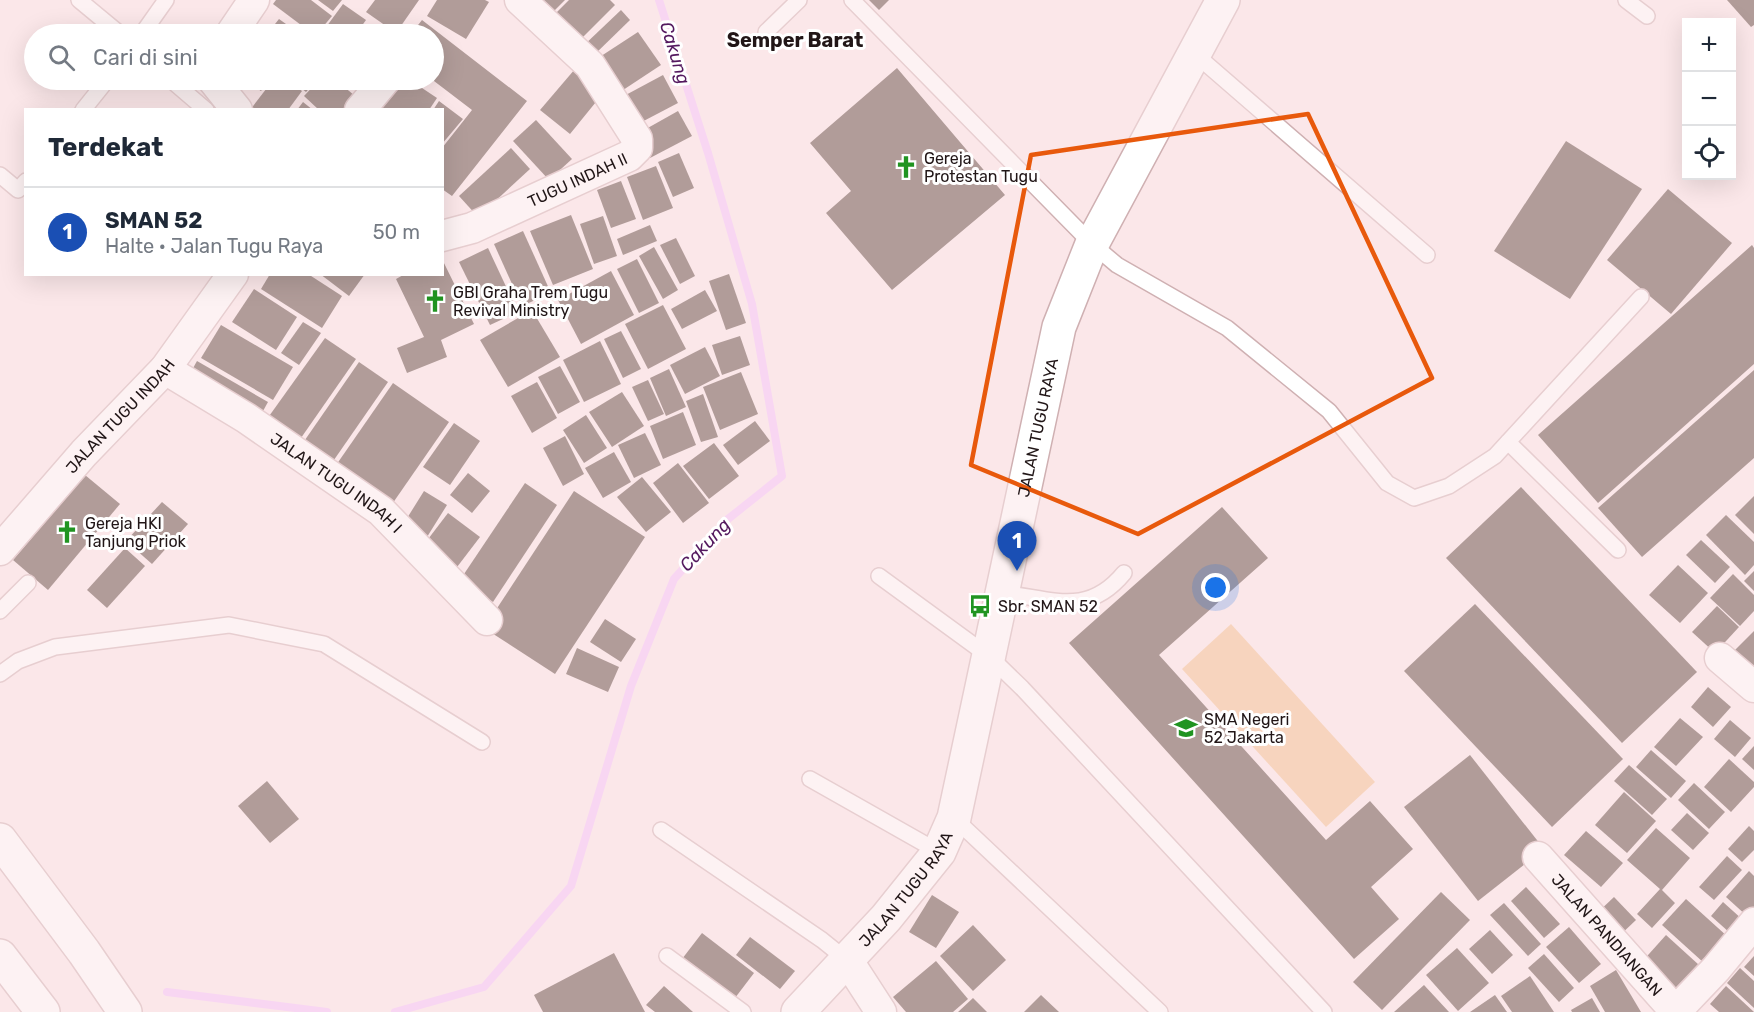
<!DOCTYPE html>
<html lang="id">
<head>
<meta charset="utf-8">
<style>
	body { margin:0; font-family:Rubik,sans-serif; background:#f6f6f7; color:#1f2937 }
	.controls { position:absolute; right:18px; top:18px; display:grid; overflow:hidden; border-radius:0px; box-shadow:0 6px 24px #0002 }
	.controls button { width:54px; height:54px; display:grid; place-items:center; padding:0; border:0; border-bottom:2px solid #e0e1e3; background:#fff; color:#1f2937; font:30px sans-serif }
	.you { position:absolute; left:1216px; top:588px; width:21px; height:21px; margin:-15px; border:4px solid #fff; border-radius:50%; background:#1a73e8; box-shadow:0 0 0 9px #1a73e833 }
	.badge { display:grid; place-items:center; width:39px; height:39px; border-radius:50%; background:#209421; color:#fff; font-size:20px; font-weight:700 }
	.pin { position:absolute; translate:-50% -50px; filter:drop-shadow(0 2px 3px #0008) }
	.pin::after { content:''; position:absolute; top:32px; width:21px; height:18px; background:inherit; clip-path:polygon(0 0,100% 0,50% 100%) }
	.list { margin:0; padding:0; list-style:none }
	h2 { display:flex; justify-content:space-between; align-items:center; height:78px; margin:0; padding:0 24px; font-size:26px }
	h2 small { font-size:20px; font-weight:400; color:#747a83 }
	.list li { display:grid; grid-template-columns:39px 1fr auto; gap:18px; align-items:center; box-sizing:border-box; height:90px; padding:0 24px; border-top:2px solid #e0e1e3 }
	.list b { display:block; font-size:22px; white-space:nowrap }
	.list p { margin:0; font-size:20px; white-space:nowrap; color:#747a83 }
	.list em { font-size:20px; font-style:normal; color:#747a83 }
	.icon { flex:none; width:33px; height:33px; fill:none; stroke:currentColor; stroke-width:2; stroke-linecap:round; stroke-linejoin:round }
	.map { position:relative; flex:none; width:1754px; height:1012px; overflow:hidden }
	.search { position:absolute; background:#fff; box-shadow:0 6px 24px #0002; left:24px; top:24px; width:420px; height:66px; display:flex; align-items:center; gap:15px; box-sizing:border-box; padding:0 21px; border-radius:33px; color:#747a83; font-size:22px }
	.panel { position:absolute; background:#fff; box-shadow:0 6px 24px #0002; left:24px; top:108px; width:420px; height:168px; border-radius:0px }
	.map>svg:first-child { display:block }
	.green { fill:#f1bd8a }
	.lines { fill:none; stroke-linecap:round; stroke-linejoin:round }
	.stream { stroke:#f4c1fd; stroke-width:8 }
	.building { fill:#584139 }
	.service-casing { stroke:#cfb0b2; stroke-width:18 }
	.minor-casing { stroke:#cfb0b2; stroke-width:33 }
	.secondary-casing { stroke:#cfb0b2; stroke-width:36 }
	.trunk-casing { stroke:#cfb0b2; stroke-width:36 }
	.motorway-casing { stroke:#cfb0b2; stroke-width:36 }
	.service { stroke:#fff; stroke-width:15 }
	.minor { stroke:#fff; stroke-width:30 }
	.secondary { stroke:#fff; stroke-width:33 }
	.trunk { stroke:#fff; stroke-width:33 }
	.motorway { stroke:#fff; stroke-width:33 }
	.marked { fill:none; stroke:#e8590c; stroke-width:4.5; stroke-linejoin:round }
	.labels { text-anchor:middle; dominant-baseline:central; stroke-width:6; stroke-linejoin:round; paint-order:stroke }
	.poi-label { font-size:16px; fill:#211617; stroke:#fff; text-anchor:start }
	.street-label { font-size:16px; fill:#211617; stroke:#fff }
	.water-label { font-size:18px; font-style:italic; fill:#54195f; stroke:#fff }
	.quarter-label { font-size:20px; font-weight:bold; fill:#211617; stroke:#fff }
</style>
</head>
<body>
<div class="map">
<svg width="1754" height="1012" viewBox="0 0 1754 1012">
	<rect width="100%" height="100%" fill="#fbe7e9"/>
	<!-- green -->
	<path class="green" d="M1231 624 1375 782 1326 827 1182 669Z"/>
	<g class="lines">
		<!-- stream -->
		<g class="stream">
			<path d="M167 992 327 1012"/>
			<path d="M395 1012 484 987 571 886 631 686 674 579 728 519 782 476 752 304 708 153 659 0"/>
		</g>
	</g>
	<!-- building -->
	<g class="building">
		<path d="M276 0H311L332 16 317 34H313L273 4Z"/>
		<path d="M318 0H342L333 11Z"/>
		<path d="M375 0H419L396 33 366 12Z"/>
		<path d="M437 0H485L489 2 466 39 427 16Z"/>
		<path d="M535 0H565L548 17Z"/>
		<path d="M569 0H610L615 5 575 45 549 20Z"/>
		<path d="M869 0H889L879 10Z"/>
		<path d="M1727 0H1754V25L1751 27Z"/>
		<path d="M343 4 366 20 356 34H321Z"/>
		<path d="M621 10 630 20 591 58 581 48Z"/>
		<path d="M279 19 300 34H267Z"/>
		<path d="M422 20 527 101 452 196 442 189V148L472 110 434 81V34H411Z"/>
		<path d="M638 32 661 65 614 96 592 62Z"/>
		<path d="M897 68 1005 195 892 290 826 213 851 191 810 143Z"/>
		<path d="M575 69 604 92 570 134 540 110Z"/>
		<path d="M663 75 678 103 636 125 622 97Z"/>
		<path d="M244 80H269L261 91Z"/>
		<path d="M273 80H287L302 91 288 110H250Z"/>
		<path d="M291 80H317L306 92Z"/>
		<path d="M319 80H336L361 101 353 110H319L304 96Z"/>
		<path d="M348 80H379L365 95Z"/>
		<path d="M393 80H410L437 98 429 110H384L375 103Z"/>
		<path d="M439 101 463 119 442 144V110H433Z"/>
		<path d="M303 102 313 110H297Z"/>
		<path d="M678 111 692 136 650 158 637 134Z"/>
		<path d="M536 120 572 159 549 180 513 141Z"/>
		<path d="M1566 141 1642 189 1570 299 1494 251Z"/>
		<path d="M511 148 530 169 478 217 459 196Z"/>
		<path d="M679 153 694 188 673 197 658 162Z"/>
		<path d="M656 166 673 208 643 220 627 177Z"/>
		<path d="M621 181 636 219 611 228 597 190Z"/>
		<path d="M1668 189 1732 243 1671 314 1607 260Z"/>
		<path d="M571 215 593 269 553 285 530 231Z"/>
		<path d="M603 216 617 256 594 264 580 224Z"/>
		<path d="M650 225 657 241 623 255 617 239Z"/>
		<path d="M523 231 551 293 522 306 494 244Z"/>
		<path d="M676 238 695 276 680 284 660 245Z"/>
		<path d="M1752 245 1754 248V364L1598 503 1538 435Z"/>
		<path d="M654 247 678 290 663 299 639 256Z"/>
		<path d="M488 248 518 312 490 325 459 262Z"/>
		<path d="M442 259 474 324 441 340 447 357 407 373 397 348 424 337 396 279 405 274H442Z"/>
		<path d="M637 259 659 303 639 313 617 269Z"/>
		<path d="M611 271 634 315 581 344 558 300Z"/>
		<path d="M270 274H308L342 296 322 328 261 289Z"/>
		<path d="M320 274H365L349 296Z"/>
		<path d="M729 274 746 323 726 330 709 281Z"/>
		<path d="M254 289 297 317 276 350 232 322Z"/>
		<path d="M705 290 717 311 682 329 671 309Z"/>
		<path d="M663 305 686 349 648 369 625 324Z"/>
		<path d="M532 310 560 357 508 387 480 340Z"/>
		<path d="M303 322 321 333 299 365 281 353Z"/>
		<path d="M221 325 293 367 273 400 201 358Z"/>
		<path d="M621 331 641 369 623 378 604 339Z"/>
		<path d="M740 336 750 365 722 375 712 345Z"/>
		<path d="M325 338 356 359 294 448 262 426Z"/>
		<path d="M600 341 621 384 584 402 563 360Z"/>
		<path d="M705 347 720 376 685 394 670 365Z"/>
		<path d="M197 361 268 402 258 420 187 379Z"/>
		<path d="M359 362 388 382 327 470 298 450Z"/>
		<path d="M560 366 580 402 558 414 538 377Z"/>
		<path d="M669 369 686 407 666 416 650 378Z"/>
		<path d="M1754 370V458L1642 557 1598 508Z"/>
		<path d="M741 372 758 414 720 430 703 387Z"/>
		<path d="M648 380 664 414 648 421 632 387Z"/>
		<path d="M537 382 557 418 532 433 511 396Z"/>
		<path d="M393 383 449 422 388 510 332 471Z"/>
		<path d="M622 392 644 426 612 447 589 412Z"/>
		<path d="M703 394 718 437 701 442 686 401Z"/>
		<path d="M683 412 696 445 663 459 650 426Z"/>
		<path d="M586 415 607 448 584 463 563 430Z"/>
		<path d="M755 421 770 441 738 465 723 445Z"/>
		<path d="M454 423 480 441 450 485 423 467Z"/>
		<path d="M645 433 661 465 634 478 618 445Z"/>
		<path d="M565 436 584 474 563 486 543 448Z"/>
		<path d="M714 443 739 476 709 499 683 466Z"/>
		<path d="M614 452 631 482 603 498 585 468Z"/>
		<path d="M678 463 709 503 683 523 653 483Z"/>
		<path d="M468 473 490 491 472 513 450 495Z"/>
		<path d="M85 475 120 504 48 590 13 560Z"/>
		<path d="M642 477 671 512 646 532 617 497Z"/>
		<path d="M525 483 557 505 493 602 460 580Z"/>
		<path d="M1521 487 1697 672 1622 743 1446 558Z"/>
		<path d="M424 491 447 505 427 537 404 523Z"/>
		<path d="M574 491 645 537 555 674 484 628Z"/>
		<path d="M1754 496V534L1735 515Z"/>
		<path d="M162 502 188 524 152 564 126 541Z"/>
		<path d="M1222 507 1268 558 1159 655 1326 840 1370 801 1413 849 1371 887 1399 919 1354 959 1069 643Z"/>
		<path d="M448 513 480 537 454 571 422 547Z"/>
		<path d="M1726 515 1754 542V565L1745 575 1706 535Z"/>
		<path d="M1701 540 1730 567 1715 583 1686 555Z"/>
		<path d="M125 548 145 566 107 608 87 590Z"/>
		<path d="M1678 565 1708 593 1680 623 1649 595Z"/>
		<path d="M1754 571V591L1744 581Z"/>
		<path d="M1733 574 1754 595V611L1740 626 1710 598Z"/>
		<path d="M1475 604 1623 759 1552 827 1404 671Z"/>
		<path d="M1717 606 1739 627 1715 653 1692 632Z"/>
		<path d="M605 619 636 639 621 662 590 642Z"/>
		<path d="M1754 631V685L1727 658Z"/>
		<path d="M577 648 619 667 608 692 566 674Z"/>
		<path d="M1708 687 1731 707 1713 727 1691 707Z"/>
		<path d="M1680 718 1703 737 1676 766 1654 747Z"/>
		<path d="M1730 720 1751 738 1735 757 1714 739Z"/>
		<path d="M1754 746V770L1742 759Z"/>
		<path d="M1651 750 1686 781 1671 798 1636 767Z"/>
		<path d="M1470 755 1544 849 1478 901 1404 807Z"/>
		<path d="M1729 759 1754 782V787L1731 812 1704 787Z"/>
		<path d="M1629 765 1667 799 1652 815 1614 781Z"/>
		<path d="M267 781 299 819 270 843 238 806Z"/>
		<path d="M1694 783 1725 812 1709 829 1678 800Z"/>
		<path d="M1624 792 1656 821 1627 853 1595 825Z"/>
		<path d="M1687 813 1709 833 1693 850 1671 830Z"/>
		<path d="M1749 826 1754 831V850L1742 862 1728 849Z"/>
		<path d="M1656 828 1690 858 1662 890 1675 903 1652 928 1637 914 1660 889 1627 860Z"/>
		<path d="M1586 831 1623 863 1601 887 1564 855Z"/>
		<path d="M1727 856 1742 870 1714 900 1699 887Z"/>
		<path d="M1749 871 1754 876V910L1748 917 1726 897Z"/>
		<path d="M1526 887 1560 924 1544 938 1511 901Z"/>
		<path d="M1441 892 1470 920 1382 1010 1353 982Z"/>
		<path d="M932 895 959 912 936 948 909 932Z"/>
		<path d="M1614 897 1636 920 1616 939 1594 916Z"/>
		<path d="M1686 899 1728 937 1704 963 1662 925Z"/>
		<path d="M1723 902 1743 920 1730 933 1711 916Z"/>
		<path d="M1504 903 1541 944 1528 956 1490 915Z"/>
		<path d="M973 925 1006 960 973 991 940 956Z"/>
		<path d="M1569 927 1601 964 1579 983 1546 947Z"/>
		<path d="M1490 930 1513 955 1492 974 1469 949Z"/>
		<path d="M702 933 754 973 735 998 682 959Z"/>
		<path d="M1666 935 1699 965 1673 994 1640 964Z"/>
		<path d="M750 937 795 971 780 989 736 955Z"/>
		<path d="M1457 948 1489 983 1458 1011 1426 975Z"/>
		<path d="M614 953 645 1012H543L534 995Z"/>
		<path d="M1544 954 1574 988 1559 1002 1528 968Z"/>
		<path d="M1754 956V976L1744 967Z"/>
		<path d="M936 961 968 999 953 1012H906L893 997Z"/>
		<path d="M1740 968 1754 981V1008L1727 983Z"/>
		<path d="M1616 970 1641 1012H1605L1590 986Z"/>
		<path d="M1530 976 1554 1012H1512L1501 996Z"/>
		<path d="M1424 985 1449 1012H1394Z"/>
		<path d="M664 986 693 1012H655L646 1005Z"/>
		<path d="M1726 986 1754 1012H1719L1710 1004Z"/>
		<path d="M1041 995 1059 1012H1024Z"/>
		<path d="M1495 995 1507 1012H1470Z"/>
		<path d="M973 998 987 1012H958Z"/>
		<path d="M1592 998 1600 1012H1572L1571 1010Z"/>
	</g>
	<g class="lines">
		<!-- service casing -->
		<g class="service-casing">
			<g id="service">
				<path d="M79 0 120 34"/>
				<path d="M852 0 1092 244 1117 265 1227 328 1329 411 1387 483 1414 498 1449 486 1495 456 1641 297"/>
				<path d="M1626 0 1647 16"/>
				<path d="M766 32 799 0"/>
				<path d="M142 34 166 0"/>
				<path d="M1195 54 1427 255"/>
				<path d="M171 80 206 110"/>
				<path d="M83 110 107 80"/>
				<path d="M0 175 18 190 26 181"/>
				<path d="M1508 442 1618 550"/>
				<path d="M879 576 990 657 1022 688 1324 1012"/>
				<path d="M1001 593C1051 598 1087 618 1124 573"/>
				<path d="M0 611 28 583"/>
				<path d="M0 674 18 661 55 647 229 625 324 644 482 742"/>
				<path d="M810 779 939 852"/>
				<path d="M954 818 1160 1012"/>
				<path d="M661 830 822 940 848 961"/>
				<path d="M667 956 743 1012"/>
			</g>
		</g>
		<!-- minor casing -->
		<g class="minor-casing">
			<g id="minor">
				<path d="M231 34 254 0"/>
				<path d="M213 80 237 110"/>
				<path d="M360 110 385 80"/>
				<path id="s1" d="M442 236 472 228 629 156 637 148V139L590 65 520 0"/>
				<path id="s2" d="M165 369 246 418 381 511 487 620"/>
				<path id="s3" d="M0 550 84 453 165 369 233 274"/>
				<path d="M1720 658 1754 687"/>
				<path id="s4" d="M1538 857 1676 1012"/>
				<path d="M848 961 881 1012"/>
				<path d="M1675 1012 1716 969 1754 923"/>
			</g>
		</g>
		<!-- secondary casing -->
		<g class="secondary-casing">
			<g id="secondary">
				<path id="s5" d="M798 1012 886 918 939 852 954 818 1059 327 1092 244 1223 0"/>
			</g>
		</g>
		<!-- trunk casing -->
		<g class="trunk-casing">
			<path id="trunk" d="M0 840 84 952 125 1012"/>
		</g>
		<!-- motorway casing -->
		<g class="motorway-casing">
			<path id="motorway" d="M0 956 43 1012"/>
		</g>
		<!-- service -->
		<use href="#service" class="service"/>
		<!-- minor -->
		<use href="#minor" class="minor"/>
		<!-- secondary -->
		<use href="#secondary" class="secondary"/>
		<!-- trunk -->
		<use href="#trunk" class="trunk"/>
		<!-- motorway -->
		<use href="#motorway" class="motorway"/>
	</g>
	<!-- marked area -->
	<path d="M0 0H1754V1012H0ZM1308 114 1432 378 1138 534 971 465 1031 155Z" fill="#fbe7e9" fill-opacity=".55" fill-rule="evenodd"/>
	<path class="marked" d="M1308 114 1432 378 1138 534 971 465 1031 155Z"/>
	<!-- icons -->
	<defs>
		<g id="church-bare" transform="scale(1.8)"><path d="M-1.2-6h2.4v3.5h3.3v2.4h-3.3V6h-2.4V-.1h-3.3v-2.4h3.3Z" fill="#209421" stroke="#fff" stroke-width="2.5" paint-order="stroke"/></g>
		<g id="bus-bare" transform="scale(1.8)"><path d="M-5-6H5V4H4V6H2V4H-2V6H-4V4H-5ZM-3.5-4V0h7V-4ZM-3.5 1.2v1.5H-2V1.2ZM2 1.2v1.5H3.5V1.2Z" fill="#209421" stroke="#fff" stroke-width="2.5" paint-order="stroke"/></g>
		<g id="school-bare" transform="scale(1.8)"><path d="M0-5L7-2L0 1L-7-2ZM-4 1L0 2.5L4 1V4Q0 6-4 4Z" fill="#209421" stroke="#fff" stroke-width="2.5" paint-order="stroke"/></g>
	</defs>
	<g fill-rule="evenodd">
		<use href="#church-bare" x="906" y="167"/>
		<use href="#church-bare" x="435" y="301"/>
		<use href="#church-bare" x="67" y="532"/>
		<use href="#bus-bare" x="980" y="606"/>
		<use href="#school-bare" x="1186" y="728"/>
	</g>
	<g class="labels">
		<!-- poi labels -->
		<g class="poi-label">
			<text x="924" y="158">Gereja<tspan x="924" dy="18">Protestan Tugu</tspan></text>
			<text x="453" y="292">GBI Graha Trem Tugu<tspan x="453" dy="18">Revival Ministry</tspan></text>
			<text x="85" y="523">Gereja HKI<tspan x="85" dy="18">Tanjung Priok</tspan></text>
			<text x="998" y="606">Sbr. SMAN 52</text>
			<text x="1204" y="719">SMA Negeri<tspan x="1204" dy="18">52 Jakarta</tspan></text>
		</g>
		<!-- street labels -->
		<g class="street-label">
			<text stroke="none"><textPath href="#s1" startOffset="147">TUGU INDAH II</textPath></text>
			<text stroke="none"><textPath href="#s3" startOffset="180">JALAN TUGU INDAH</textPath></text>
			<text stroke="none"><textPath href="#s5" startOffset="650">JALAN TUGU RAYA</textPath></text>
			<text stroke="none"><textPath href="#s2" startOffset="206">JALAN TUGU INDAH I</textPath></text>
			<text stroke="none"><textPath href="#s5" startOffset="164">JALAN TUGU RAYA</textPath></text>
			<text stroke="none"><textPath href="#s4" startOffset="104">JALAN PANDIANGAN</textPath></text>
		</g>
		<!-- water labels -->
		<g class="water-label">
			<text transform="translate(675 53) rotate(73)">Cakung</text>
			<text transform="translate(705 545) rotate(-47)">Cakung</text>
		</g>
		<!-- quarter labels -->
		<g class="quarter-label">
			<text x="795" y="40">Semper Barat</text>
		</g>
	</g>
</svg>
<div class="controls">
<button>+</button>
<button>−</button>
<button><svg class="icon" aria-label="locate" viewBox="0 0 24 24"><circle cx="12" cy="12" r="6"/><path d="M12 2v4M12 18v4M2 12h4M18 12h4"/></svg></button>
</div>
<div class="you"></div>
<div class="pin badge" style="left:1017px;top:571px;background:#1a4fb4">1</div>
<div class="search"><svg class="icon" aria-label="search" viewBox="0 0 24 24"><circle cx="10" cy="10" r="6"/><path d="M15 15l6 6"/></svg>Cari di sini</div>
<section class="panel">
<h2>Terdekat<small></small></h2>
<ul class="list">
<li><span class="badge" style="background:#1a4fb4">1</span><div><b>SMAN 52</b><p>Halte · Jalan Tugu Raya</p></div><em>50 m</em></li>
</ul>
</section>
</div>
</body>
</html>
